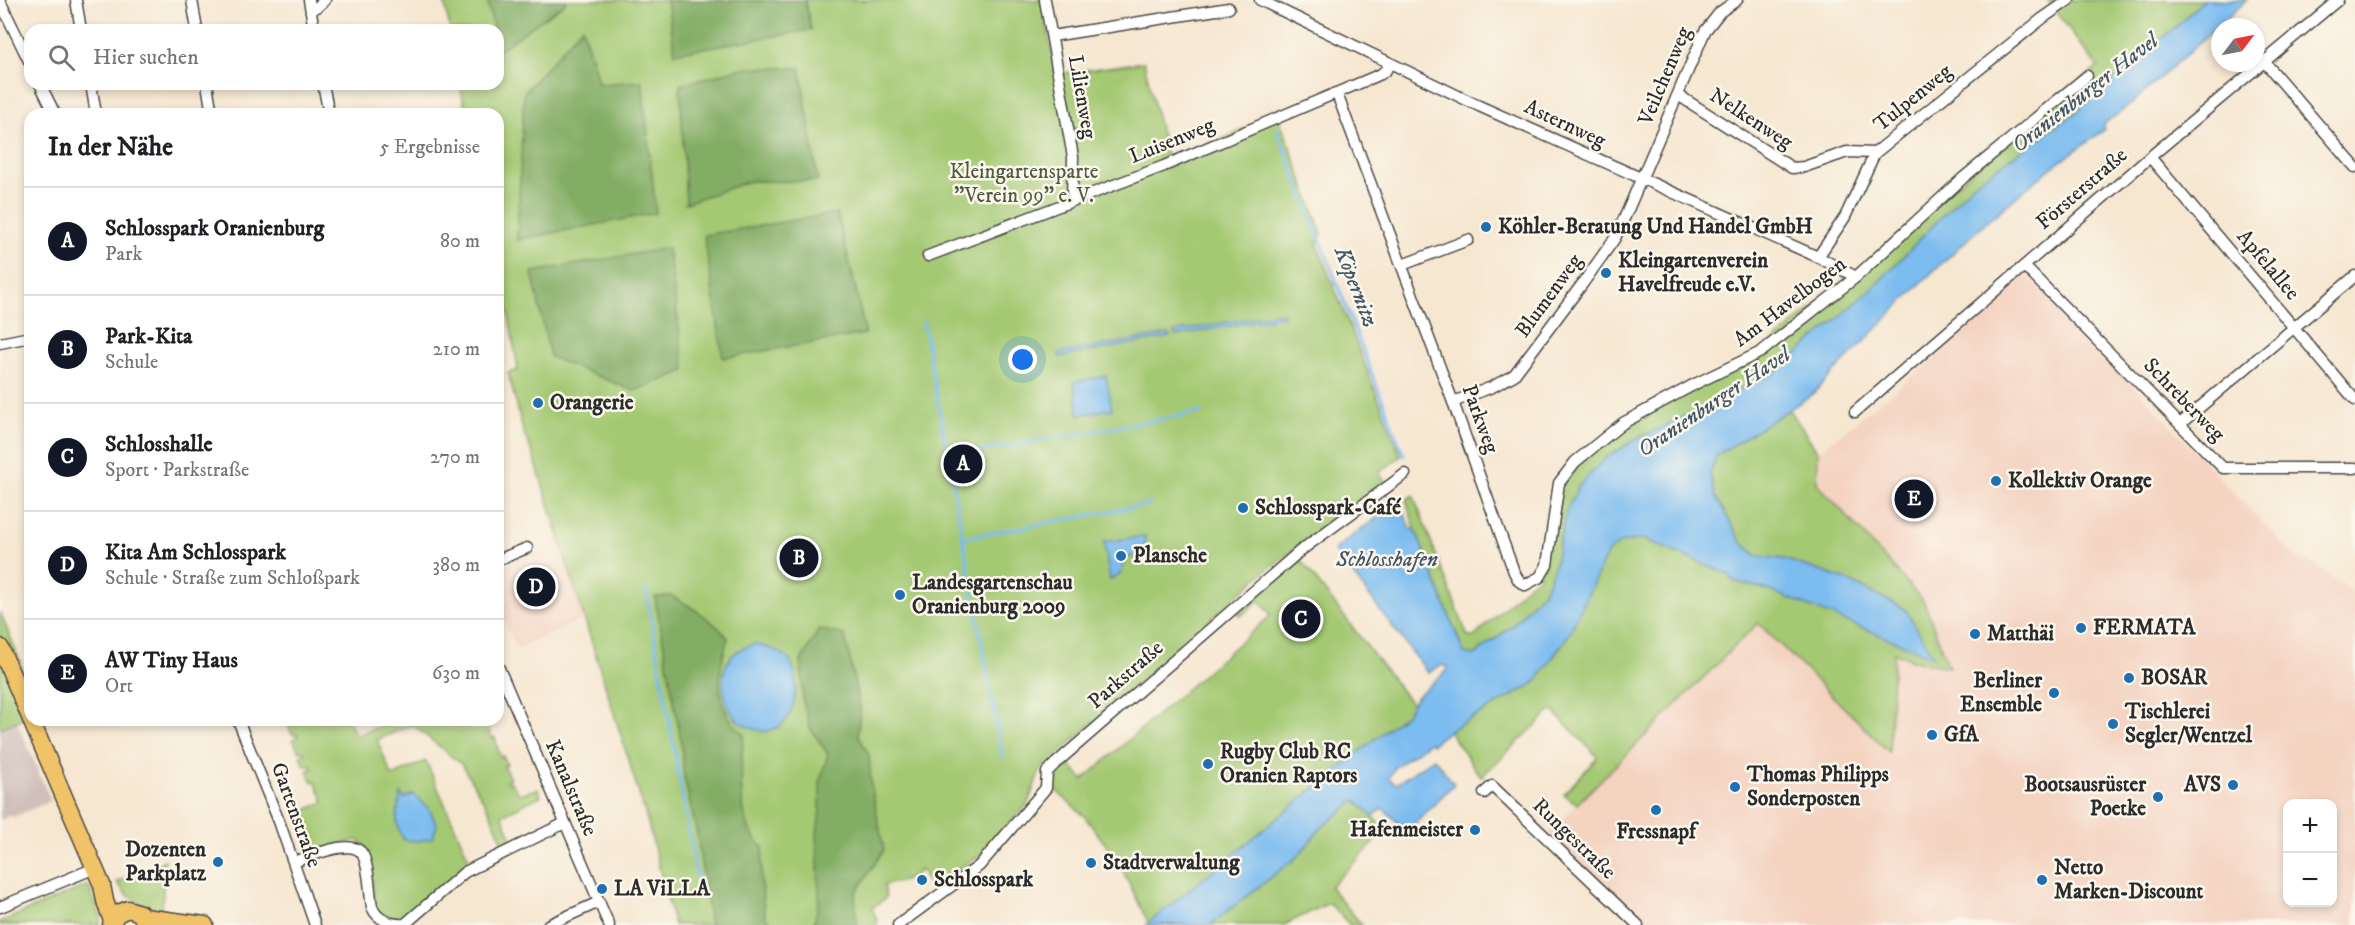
<!DOCTYPE html>
<html lang="de">
<head>
<meta charset="utf-8">
<style>
	body { margin:0; font-family:"IM FELL DW Pica",serif; background:#f2f2f2; color:#202124 }
	.controls { position:absolute; right:18px; bottom:18px; display:grid; overflow:hidden; border-radius:12px; box-shadow:0 3px 9px #0003 }
	.controls button { width:54px; height:54px; display:grid; place-items:center; padding:0; border:0; border-bottom:2px solid #e0e0e0; background:#fff; color:#202124; font:30px sans-serif }
	.compass { position:absolute; left:2211px; top:18px; width:54px; height:54px; border-radius:50%; background:#fff; box-shadow:0 3px 9px #0003; rotate:58deg }
	.you { position:absolute; left:1023px; top:360px; width:21px; height:21px; margin:-15px; border:4px solid #fff; border-radius:50%; background:#1a73e8; box-shadow:0 0 0 9px #1a73e833 }
	.badge { display:grid; place-items:center; width:39px; height:39px; border-radius:50%; background:#111827; color:#fff; font-size:20px; font-weight:700 }
	.pin { position:absolute; translate:-50% -50%; border:3px solid #fff; box-shadow:0 2px 6px #0006 }
	.list { margin:0; padding:0; list-style:none }
	h2 { display:flex; justify-content:space-between; align-items:center; height:78px; margin:0; padding:0 24px; font-size:26px }
	h2 small { font-size:20px; font-weight:400; color:#757577 }
	.list li { display:grid; grid-template-columns:39px 1fr auto; gap:18px; align-items:center; box-sizing:border-box; height:108px; padding:0 24px; border-top:2px solid #e0e0e0 }
	.list b { display:block; font-size:22px; white-space:nowrap }
	.list p { margin:0; font-size:20px; white-space:nowrap; color:#757577 }
	.list em { font-size:20px; font-style:normal; color:#757577 }
	.icon { flex:none; width:33px; height:33px; fill:none; stroke:currentColor; stroke-width:2; stroke-linecap:round; stroke-linejoin:round }
	.map { position:relative; flex:none; width:2355px; height:925px; overflow:hidden }
	.search { position:absolute; background:#fff; box-shadow:0 3px 9px #0003; left:24px; top:24px; width:480px; height:66px; display:flex; align-items:center; gap:15px; box-sizing:border-box; padding:0 21px; border-radius:18px; color:#757577; font-size:22px }
	.panel { position:absolute; background:#fff; box-shadow:0 3px 9px #0003; left:24px; top:108px; width:480px; height:618px; border-radius:18px }
	.map>svg:first-child { display:block }
	.built { fill:#f4d3c1; fill-rule:evenodd }
	.industrial { fill:#d0c0bc }
	.green { fill:#a4c973; stroke:#687a4f; stroke-width:1.5; fill-rule:evenodd }
	.forest { fill:#83ad65; stroke:#576c48; stroke-width:1.5 }
	.water { fill:#7cbcf0; stroke:#54748e; stroke-width:1.5 }
	.lines { fill:none; stroke-linecap:round; stroke-linejoin:round }
	.stream { stroke:#7cbcf0; stroke-width:3 }
	.minor-casing { stroke:#494744; stroke-width:13 }
	.primary-casing { stroke:#494744; stroke-width:19 }
	.minor { stroke:#fff; stroke-width:10 }
	.primary { stroke:#f1c369; stroke-width:16 }
	.poi-dot { fill:#1f6fb2; stroke:#fbf7ec; stroke-width:2 }
	.labels { text-anchor:middle; dominant-baseline:central; stroke-width:5; stroke-linejoin:round; paint-order:stroke }
	.street-label { font-size:21px; fill:#2b2b2b; stroke:#fbf7ec }
	.park-label { font-size:21px; fill:#4f5a41; stroke:#fbf7ec }
	.poi-label { font-size:21px; font-weight:bold; fill:#2b2b2b; stroke:#fbf7ec; text-anchor:start }
	.water-label { font-size:22px; font-style:italic; fill:#435666; stroke:#fbf7ec }
</style>
</head>
<body>
<div class="map">
<svg width="2355" height="925" viewBox="0 0 2355 925">
	<rect width="100%" height="100%" fill="#fbf7ec"/>
	<filter id="ink" filterUnits="userSpaceOnUse"><feTurbulence type="fractalNoise" baseFrequency=".0167" numOctaves="2"/><feDisplacementMap in="SourceGraphic" scale="12" xChannelSelector="R" yChannelSelector="G"/><feConvolveMatrix kernelMatrix="1 2 1 2 8 2 1 2 1" color-interpolation-filters="sRGB"/></filter>
	<filter id="wash" filterUnits="userSpaceOnUse"><feTurbulence type="fractalNoise" baseFrequency=".008" numOctaves="4" result="noise"/><feDisplacementMap in="SourceGraphic" scale="24" xChannelSelector="R" yChannelSelector="G"/><feGaussianBlur stdDeviation="1.35" result="paint"/><feColorMatrix in="noise" values="0 0 0 0 0 0 0 0 0 0 0 0 0 0 0 0 0 1.4 0 .05"/><feComposite in="paint" operator="in"/></filter>
	<g filter="url(#wash)">
		<rect width="100%" height="100%" fill="#f6e7d1"/>
		<!-- built -->
		<g class="built">
			<path d="M2026 273 2294 556 2314 564 2355 594V925H1646L1549 833 1758 623 1888 751 1894 651 1912 660 1949 666 1924 602 1817 483 1818 452 1932 360ZM2288 804H2332V902H2288Z"/>
			<path d="M560 540 585 619 516 649 498 608V567Z"/>
		</g>
		<!-- industrial -->
		<path class="industrial" d="M16 720 51 801 13 817 11 815 0 820V728Z"/>
		<!-- green -->
		<g class="green">
			<path d="M444 0H487L494 30H450Z"/>
			<path d="M566 0H667L675 52 811 29 805 0H1042L1056 74 1144 62 1168 162 1278 115 1322 233 1317 244 1401 456 1379 473 1385 481 1264 572 1041 769 1027 805 977 858 930 886 921 870 904 881 884 885 886 898 872 908 878 922 876 925H674L646 816 533 454 524 434 508 373 518 370 500 264H498V114H466L460 84H498V45L499 49 565 3ZM582 27 599 85 524 93ZM800 68 818 181H750L686 202ZM837 213 856 290 864 334 723 358Z"/>
			<path d="M2047 0H2203L2181 22 2073 115 1973 184 1872 289 1776 372 1635 440 1605 458 1566 512 1554 568 1545 589 1513 625 1474 655 1464 653 1415 529 1406 500 1413 495 1468 637H1474L1530 583 1539 577 1559 483 1623 423 1761 352 2024 127 2098 67Z"/>
			<path d="M1789 409 1818 452 1817 483 1924 602 1949 667 1912 660 1894 652 1889 752 1758 623 1577 804 1564 794 1598 757 1552 710 1481 777 1449 731 1535 683 1569 634 1608 552 1622 542 1643 539 1729 574 1734 581 1768 590 1905 609 1847 580 1784 559 1757 556 1741 542 1715 495 1710 474 1717 455Z"/>
			<path d="M1300 559 1413 706 1407 713 1149 924 1118 861 1085 817 1050 785 1052 776 1069 764 1083 780 1271 615 1259 600 1241 616 1237 611Z"/>
			<path d="M0 612 30 685V716L0 728Z"/>
			<path d="M292 720H349L356 736 394 720H487L491 727 488 729 492 738 495 737 500 757 503 756 507 765 504 766 510 779 506 781 507 783 511 782 519 794 538 789 541 796 502 815 515 846 506 850 489 810 462 765 414 726H409L377 740 392 776 426 761 472 866 410 917 393 921 376 909 367 851 364 845 357 840 313 852 297 814 324 802 315 781 313 782 307 771 312 769 311 766H305L300 755 305 754 304 751 298 750 293 739 298 737V735L292 734 287 723Z"/>
			<path d="M1356 800 1378 822 1377 840 1330 887 1362 925H1350L1329 903 1284 925H1210L1297 857 1322 827Z"/>
			<path d="M165 860 162 910C143 907 127 898 117 882Z"/>
			<path d="M88 885 101 917 100 925H0V922Z"/>
		</g>
		<!-- forest -->
		<g class="forest">
			<path d="M487 0H566L565 3 499 50 498 30H494Z"/>
			<path d="M667 0H805L811 30 675 53Z"/>
			<path d="M582 27 599 84 642 81 656 213 517 240 524 93Z"/>
			<path d="M743 68H800L818 181H750L686 203 680 85Z"/>
			<path d="M837 213 856 290 865 334 723 358 704 235Z"/>
			<path d="M668 248 685 371 634 391 550 357 532 272Z"/>
			<path d="M671 596C693 607 712 619 728 638 720 663 714 693 729 717 732 723 739 729 744 735 741 762 738 808 751 832 754 838 759 843 763 848L761 879 765 917 776 925H710L697 834 684 777 681 741 655 597Z"/>
			<path d="M819 629 845 635 860 709 858 735 869 755 871 785 884 850 855 894 857 925H814L819 898 817 835 820 810V781L828 754 810 728 803 701 801 661Z"/>
		</g>
		<!-- water -->
		<g class="water">
			<path d="M2203 0H2247L2129 106 2104 124V130L2051 168 1983 225 1924 280 1812 395 1717 455 1710 474 1715 495 1741 542 1757 556 1784 559 1847 580 1905 609 1934 657 1768 590 1734 581 1728 574 1644 539 1622 542 1608 552 1569 634 1535 683 1449 731 1432 744 1430 742 1395 767 1389 778 1396 784 1434 758 1454 784 1407 832 1383 808 1373 817 1356 800 1322 827 1297 857 1210 925H1146L1407 713 1418 695 1447 671V667L1441 665 1428 673 1334 550 1399 501 1411 530 1415 529 1464 653 1475 655 1513 625 1545 589 1554 568 1566 512 1578 487 1605 458 1635 440 1776 372 1872 289 1973 184 2073 115 2181 22Z"/>
			<path d="M1283 312 1284 316 1175 336 1174 332Z"/>
			<path d="M1169 334 1170 337 1060 357 1059 353Z"/>
			<path d="M1106 376 1112 409 1079 415 1074 382Z"/>
			<path d="M1145 536V552L1125 559 1121 574 1110 580 1104 542Z"/>
			<path d="M754 644C766 647 785 651 791 663 800 679 796 713 781 725 777 729 769 730 764 732 756 729 744 727 738 721 720 702 715 664 741 649 745 647 750 646 754 644Z"/>
			<path d="M401 794 404 798 414 794 430 810 437 826 432 838 419 841 404 840C393 824 397 811 401 794Z"/>
		</g>
		<g class="lines">
			<!-- stream -->
			<g class="stream">
				<path d="M1277 129 1404 456"/>
				<path d="M923 321 1003 758"/>
				<path d="M948 457 1202 412"/>
				<path d="M963 538 1150 504"/>
				<path d="M646 589 699 889"/>
			</g>
		</g>
	</g>
	<g filter="url(#ink)">
		<g class="lines">
			<!-- minor casing -->
			<g class="minor-casing">
				<g id="minor">
					<path d="M76 0 81 30"/>
					<path d="M192 0 197 30"/>
					<path d="M309 0 314 30"/>
					<path d="M1045 0 1073 157 1072 200"/>
					<path d="M1260 0 1479 106 1818 257 1856 277"/>
					<path d="M0 1 30 63"/>
					<path d="M311 9 317 7 325 0"/>
					<path d="M1052 36 1229 8"/>
					<path d="M2263 60 2355 167"/>
					<path d="M40 84 55 114"/>
					<path d="M91 84 96 114"/>
					<path d="M207 84 212 114"/>
					<path d="M323 84 329 114"/>
					<path d="M1337 94 1453 402 1514 572 1519 581 1525 585 1540 577 1547 565 1559 483 1575 462 1623 423 1695 384 1761 352 1856 277 1963 178 2087 76"/>
					<path d="M1678 95 1792 168 1804 167 1847 152 1875 153"/>
					<path d="M2150 157 2355 400"/>
					<path d="M928 256 1164 166 1381 74 1386 70 1389 63"/>
					<path d="M1818 257 1845 217 1875 153 2043 18 2069 0"/>
					<path d="M1402 265 1468 240"/>
					<path d="M2024 266 2223 468H2355"/>
					<path d="M0 343 30 337"/>
					<path d="M1453 402 1492 387 1514 375 1583 283 1615 238 1627 212 1705 31 1720 12 1737 0"/>
					<path d="M1855 412 2150 157 2338 0"/>
					<path d="M2180 424 2355 276"/>
					<path d="M498 560 527 548"/>
					<path d="M498 666 609 925"/>
					<path d="M238 720 280 824 315 925"/>
					<path d="M1484 793 1492 786 1638 925"/>
					<path d="M294 862C309 857 354 836 363 855 370 870 369 891 372 907 377 920 391 925 405 924L465 872 565 823"/>
					<path d="M0 907 95 868"/>
					<path d="M548 925 599 902"/>
					<path d="M898 925 979 866 1046 788 1047 772 1056 763 1300 551 1405 474"/>
				</g>
			</g>
			<!-- primary casing -->
			<g class="primary-casing">
				<g id="primary">
					<path d="M0 647 30 717"/>
					<path d="M31 720 102 885 105 901 112 921"/>
					<path d="M144 917 205 925"/>
					<path d="M111 925 117 914 128 909 140 913 146 925"/>
				</g>
			</g>
			<!-- minor -->
			<use href="#minor" class="minor"/>
			<!-- primary -->
			<use href="#primary" class="primary"/>
		</g>
	</g>
	<!-- markers -->
	<g class="poi-dot">
		<circle cx="1486" cy="227" r="6"/>
		<circle cx="1606" cy="273" r="6"/>
		<circle cx="538" cy="403" r="6"/>
		<circle cx="1996" cy="481" r="6"/>
		<circle cx="1243" cy="508" r="6"/>
		<circle cx="1121" cy="556" r="6"/>
		<circle cx="900" cy="595" r="6"/>
		<circle cx="2081" cy="628" r="6"/>
		<circle cx="1975" cy="634" r="6"/>
		<circle cx="2129" cy="678" r="6"/>
		<circle cx="2054" cy="693" r="6"/>
		<circle cx="2113" cy="724" r="6"/>
		<circle cx="1932" cy="735" r="6"/>
		<circle cx="1208" cy="764" r="6"/>
		<circle cx="2233" cy="785" r="6"/>
		<circle cx="1735" cy="787" r="6"/>
		<circle cx="2158" cy="797" r="6"/>
		<circle cx="1656" cy="810" r="6"/>
		<circle cx="1475" cy="830" r="6"/>
		<circle cx="218" cy="862" r="6"/>
		<circle cx="1091" cy="863" r="6"/>
		<circle cx="922" cy="880" r="6"/>
		<circle cx="2042" cy="880" r="6"/>
		<circle cx="602" cy="889" r="6"/>
	</g>
	<g class="labels">
		<!-- street labels -->
		<g class="street-label">
			<text transform="translate(1665 76) rotate(-67)">Veilchenweg</text>
			<text transform="translate(1082 97) rotate(80)">Lilienweg</text>
			<text transform="translate(1913 98) rotate(-39)">Tulpenweg</text>
			<text transform="translate(1751 119) rotate(33)">Nelkenweg</text>
			<text transform="translate(1565 124) rotate(25)">Asternweg</text>
			<text transform="translate(1172 141) rotate(-22)">Luisenweg</text>
			<text transform="translate(2082 189) rotate(-41)">Försterstraße</text>
			<text transform="translate(2268 265) rotate(50)">Apfelallee</text>
			<text transform="translate(1549 296) rotate(-54)">Blumenweg</text>
			<text transform="translate(1790 302) rotate(-37)">Am Havelbogen</text>
			<text transform="translate(2184 400) rotate(46)">Schreberweg</text>
			<text transform="translate(1480 419) rotate(70)">Parkweg</text>
			<text transform="translate(1126 675) rotate(-41)">Parkstraße</text>
			<text transform="translate(571 788) rotate(67)">Kanalstraße</text>
			<text transform="translate(296 815) rotate(70)">Gartenstraße</text>
			<text transform="translate(1574 839) rotate(44)">Rungestraße</text>
		</g>
		<!-- park labels -->
		<g class="park-label">
			<text x="1024" y="172">Kleingartensparte<tspan x="1024" dy="24">"Verein 99" e. V.</tspan></text>
		</g>
		<!-- poi labels -->
		<g class="poi-label">
			<text x="1498" y="227">Köhler-Beratung Und Handel GmbH</text>
			<text x="1618" y="261">Kleingartenverein<tspan x="1618" dy="24">Havelfreude e.V.</tspan></text>
			<text x="550" y="403">Orangerie</text>
			<text x="2008" y="481">Kollektiv Orange</text>
			<text x="1255" y="508">Schlosspark-Café</text>
			<text x="1133" y="556">Plansche</text>
			<text x="912" y="583">Landesgartenschau<tspan x="912" dy="24">Oranienburg 2009</tspan></text>
			<text x="2093" y="628">FERMATA</text>
			<text x="1987" y="634">Matthäi</text>
			<text x="2141" y="678">BOSAR</text>
			<text x="2042" y="681" text-anchor="end">Berliner<tspan x="2042" dy="24">Ensemble</tspan></text>
			<text x="2125" y="712">Tischlerei<tspan x="2125" dy="24">Segler/Wentzel</tspan></text>
			<text x="1944" y="735">GfA</text>
			<text x="1220" y="752">Rugby Club RC<tspan x="1220" dy="24">Oranien Raptors</tspan></text>
			<text x="1747" y="775">Thomas Philipps<tspan x="1747" dy="24">Sonderposten</tspan></text>
			<text x="2146" y="785" text-anchor="end">Bootsausrüster<tspan x="2146" dy="24">Poetke</tspan></text>
			<text x="2221" y="785" text-anchor="end">AVS</text>
			<text x="1463" y="830" text-anchor="end">Hafenmeister</text>
			<text x="1656" y="832" text-anchor="middle">Fressnapf</text>
			<text x="206" y="850" text-anchor="end">Dozenten<tspan x="206" dy="24">Parkplatz</tspan></text>
			<text x="1103" y="863">Stadtverwaltung</text>
			<text x="2054" y="868">Netto<tspan x="2054" dy="24">Marken-Discount</tspan></text>
			<text x="934" y="880">Schlosspark</text>
			<text x="614" y="889">LA ViLLA</text>
		</g>
		<!-- water labels -->
		<g class="water-label">
			<text transform="translate(2085 93) rotate(-38)">Oranienburger Havel</text>
			<text transform="translate(1356 287) rotate(69)">Köpernitz</text>
			<text transform="translate(1714 402) rotate(-34)">Oranienburger Havel</text>
			<text x="1387" y="559">Schlosshafen</text>
		</g>
	</g>
</svg>
<div class="controls">
<button>+</button>
<button>−</button>
</div>
<svg class="compass" viewBox="-18 -18 36 36"><path d="M0-13l5 13h-10z" fill="#e53935"/><path d="M0 13l5-13h-10z" fill="#757577"/></svg>
<div class="you"></div>
<div class="pin badge" style="left:963px;top:464px">A</div>
<div class="pin badge" style="left:799px;top:558px">B</div>
<div class="pin badge" style="left:1301px;top:619px">C</div>
<div class="pin badge" style="left:536px;top:587px">D</div>
<div class="pin badge" style="left:1914px;top:499px">E</div>
<div class="search"><svg class="icon" aria-label="search" viewBox="0 0 24 24"><circle cx="10" cy="10" r="6"/><path d="M15 15l6 6"/></svg>Hier suchen</div>
<section class="panel">
<h2>In der Nähe<small>5 Ergebnisse</small></h2>
<ul class="list">
<li><span class="badge">A</span><div><b>Schlosspark Oranienburg</b><p>Park</p></div><em>80 m</em></li>
<li><span class="badge">B</span><div><b>Park-Kita</b><p>Schule</p></div><em>210 m</em></li>
<li><span class="badge">C</span><div><b>Schlosshalle</b><p>Sport · Parkstraße</p></div><em>270 m</em></li>
<li><span class="badge">D</span><div><b>Kita Am Schlosspark</b><p>Schule · Straße zum Schloßpark</p></div><em>380 m</em></li>
<li><span class="badge">E</span><div><b>AW Tiny Haus</b><p>Ort</p></div><em>630 m</em></li>
</ul>
</section>
</div>
</body>
</html>
